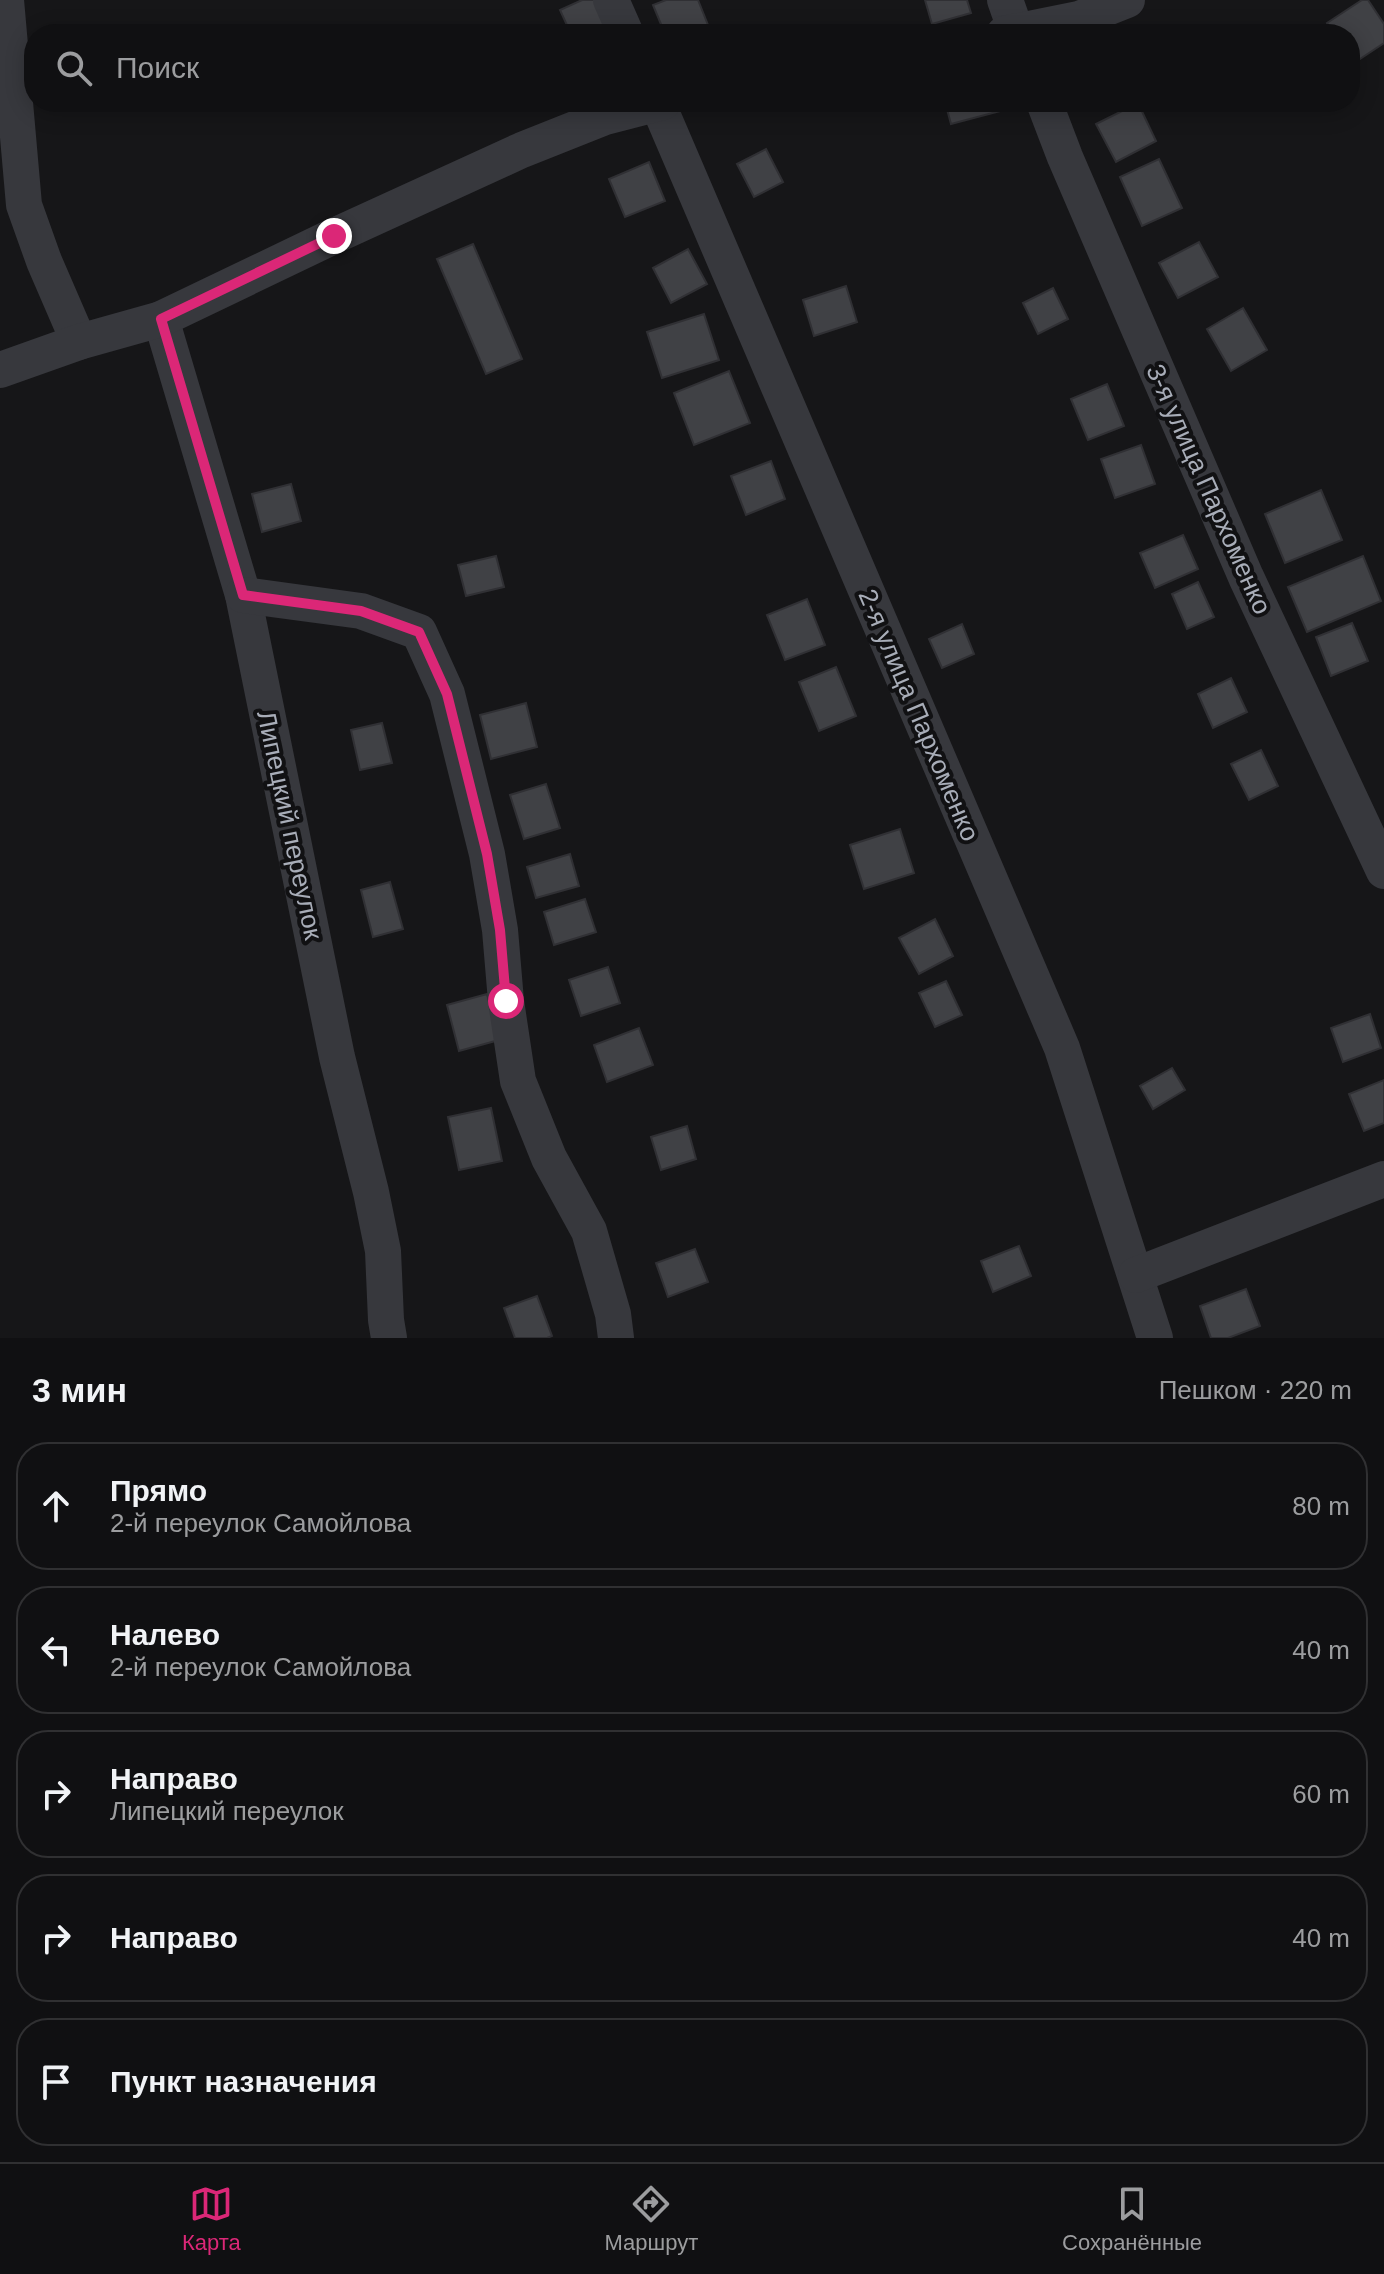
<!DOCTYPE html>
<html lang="ru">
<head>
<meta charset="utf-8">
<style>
	body { margin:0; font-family:Arial,sans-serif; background:#1e1e20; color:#f1f3f6 }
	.stop { position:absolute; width:24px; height:24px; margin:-18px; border:6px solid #db2777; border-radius:50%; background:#fff }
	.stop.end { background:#db2777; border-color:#fff; box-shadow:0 2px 8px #0008 }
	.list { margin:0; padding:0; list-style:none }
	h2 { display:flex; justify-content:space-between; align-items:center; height:104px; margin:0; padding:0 32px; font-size:34px }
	h2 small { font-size:26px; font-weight:400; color:#9c9d9f }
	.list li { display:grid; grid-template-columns:52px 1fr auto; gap:24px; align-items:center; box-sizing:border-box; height:128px; margin:0 16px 16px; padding:0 16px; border:2px solid #303032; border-radius:32px }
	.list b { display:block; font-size:30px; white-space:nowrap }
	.list p { margin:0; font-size:26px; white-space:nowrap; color:#9c9d9f }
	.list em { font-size:26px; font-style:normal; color:#9c9d9f }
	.icon { flex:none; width:44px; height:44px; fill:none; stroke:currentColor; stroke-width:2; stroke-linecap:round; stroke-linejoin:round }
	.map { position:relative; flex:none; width:1384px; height:1338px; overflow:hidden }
	.search { position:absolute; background:#101012; box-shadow:0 4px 20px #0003; left:24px; right:24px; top:24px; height:88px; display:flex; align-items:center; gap:20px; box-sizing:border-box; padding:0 28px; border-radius:32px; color:#9c9d9f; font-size:30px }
	.sheet { height:824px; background:#101012 }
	nav { display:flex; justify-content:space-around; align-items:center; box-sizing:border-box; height:112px; border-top:2px solid #303032; background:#101012; font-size:22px; color:#9c9d9f }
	nav a { display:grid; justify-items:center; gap:4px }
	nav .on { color:#db2777 }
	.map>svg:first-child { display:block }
	.building { fill:#404145; stroke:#303034; stroke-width:2 }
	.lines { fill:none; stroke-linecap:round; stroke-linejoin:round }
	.street { stroke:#37383d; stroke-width:36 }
	.route { stroke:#db2777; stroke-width:10 }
	.labels { text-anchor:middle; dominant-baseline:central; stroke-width:8; stroke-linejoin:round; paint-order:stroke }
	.street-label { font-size:26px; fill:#a8adb8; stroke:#111113 }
</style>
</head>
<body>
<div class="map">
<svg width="1384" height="1338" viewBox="0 0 1384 1338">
	<rect width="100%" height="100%" fill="#161618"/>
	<!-- building -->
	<g class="building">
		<path d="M582 0H595L610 34H571L560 10Z"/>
		<path d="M666 0H698L708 25 688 34H665L653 5Z"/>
		<path d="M925 0H967L971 13 932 24Z"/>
		<path d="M1362 0H1368L1384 24V43L1354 63 1350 58V34H1334L1327 23Z"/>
		<path d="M945 102H1002L1004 110 951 124Z"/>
		<path d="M1138 103 1156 141 1116 162 1096 124Z"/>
		<path d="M766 149 783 182 754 197 737 164Z"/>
		<path d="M1159 159 1182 208 1142 226 1120 177Z"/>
		<path d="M649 162 665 201 625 217 609 179Z"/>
		<path d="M1199 242 1218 277 1178 298 1159 263Z"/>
		<path d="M473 244 522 359 486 374 437 259Z"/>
		<path d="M688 249 707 284 671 303 653 268Z"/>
		<path d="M846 286 857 322 814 336 803 300Z"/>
		<path d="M1053 288 1068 319 1038 334 1023 303Z"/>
		<path d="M1243 308 1267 350 1231 371 1207 329Z"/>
		<path d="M704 314 719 360 662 378 647 332Z"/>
		<path d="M729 371 750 423 694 445 674 393Z"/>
		<path d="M1107 384 1124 426 1088 440 1071 399Z"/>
		<path d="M1141 445 1155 484 1115 498 1101 459Z"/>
		<path d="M771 461 785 499 746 515 731 476Z"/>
		<path d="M291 484 301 521 262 532 252 494Z"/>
		<path d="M1321 490 1342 540 1285 563 1265 514Z"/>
		<path d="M1183 535 1198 569 1155 588 1140 553Z"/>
		<path d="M496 556 504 587 466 596 458 565Z"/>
		<path d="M1363 556 1381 601 1307 632 1288 587Z"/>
		<path d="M1198 582 1214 617 1187 629 1172 594Z"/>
		<path d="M807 599 825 645 785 660 767 615Z"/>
		<path d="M1352 623 1368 661 1331 676 1316 637Z"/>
		<path d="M962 624 974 654 942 668 929 639Z"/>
		<path d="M836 667 856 716 819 731 799 682Z"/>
		<path d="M1231 678 1247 712 1213 728 1198 694Z"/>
		<path d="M526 703 537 747 491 759 480 715Z"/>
		<path d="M382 723 392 763 360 770 351 730Z"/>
		<path d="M1261 750 1278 786 1249 800 1231 764Z"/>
		<path d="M546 784 560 828 524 839 510 795Z"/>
		<path d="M900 829 914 873 864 889 850 845Z"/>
		<path d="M570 854 579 886 536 898 527 867Z"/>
		<path d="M390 882 403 929 373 937 361 890Z"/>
		<path d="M585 899 596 932 554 945 544 912Z"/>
		<path d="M935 919 953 956 919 974 899 938Z"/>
		<path d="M608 967 620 1003 581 1016 569 980Z"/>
		<path d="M946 981 962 1015 935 1027 919 993Z"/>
		<path d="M487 994 499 1040 459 1051 447 1005Z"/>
		<path d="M1370 1014 1381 1048 1343 1062 1331 1028Z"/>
		<path d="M639 1028 653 1065 607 1082 594 1045Z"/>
		<path d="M1172 1068 1185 1090 1153 1109 1140 1086Z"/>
		<path d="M1384 1080V1123L1364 1131 1349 1094Z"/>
		<path d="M491 1108 502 1161 459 1170 448 1117Z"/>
		<path d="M687 1126 696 1159 661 1170 651 1137Z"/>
		<path d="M1019 1246 1031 1276 993 1292 981 1261Z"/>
		<path d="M695 1249 708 1282 668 1297 656 1263Z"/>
		<path d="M1246 1289 1260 1326 1228 1338H1211L1200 1306Z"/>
		<path d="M537 1296 552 1336 547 1338H515L504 1308Z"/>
	</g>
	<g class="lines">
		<!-- street -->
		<g class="street">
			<path d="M6 0 24 205 44 261 79 342"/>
			<path d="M611 0 626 34"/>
			<path d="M1005 0 1017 34"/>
			<path d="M1004 34 1079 19 1127 0"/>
			<path d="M657 102 1062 1048 1155 1338"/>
			<path d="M1044 102 1065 157 1246 577 1384 871"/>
			<path d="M161 319 243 595 337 1057 371 1192 383 1251 386 1320 389 1338"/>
			<path d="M0 370 79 342 161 319 334 236 522 150 605 117 663 102"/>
			<path d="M243 595 361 611 419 632 447 694 487 854 500 930 506 1001 518 1081 549 1158 589 1231 613 1314 616 1338"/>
			<path d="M1136 1275 1384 1179"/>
		</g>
	</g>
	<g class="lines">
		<!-- route -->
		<path class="route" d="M334 236 161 319 243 595 361 611 419 632 447 694 487 854 500 930 506 1001"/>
	</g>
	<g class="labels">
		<!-- street labels -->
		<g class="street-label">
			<text transform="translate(1209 489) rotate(66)">3-я улица Пархоменко</text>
			<text transform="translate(919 715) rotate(67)">2-я улица Пархоменко</text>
			<text transform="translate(290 825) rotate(78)">Липецкий переулок</text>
		</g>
	</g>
</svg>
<div class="stop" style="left:506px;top:1001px"></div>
<div class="stop end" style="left:334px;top:236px"></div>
<div class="search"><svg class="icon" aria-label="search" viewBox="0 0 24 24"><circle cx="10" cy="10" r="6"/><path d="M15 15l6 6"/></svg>Поиск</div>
</div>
<section class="sheet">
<h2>3 мин<small>Пешком · 220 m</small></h2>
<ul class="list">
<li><svg class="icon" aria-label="ahead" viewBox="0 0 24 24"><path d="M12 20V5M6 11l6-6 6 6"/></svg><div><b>Прямо</b><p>2-й переулок Самойлова</p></div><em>80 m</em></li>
<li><svg class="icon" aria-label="left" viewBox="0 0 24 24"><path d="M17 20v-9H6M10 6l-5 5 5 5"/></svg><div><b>Налево</b><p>2-й переулок Самойлова</p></div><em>40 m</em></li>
<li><svg class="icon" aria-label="right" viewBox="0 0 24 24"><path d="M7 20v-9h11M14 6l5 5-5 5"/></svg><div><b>Направо</b><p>Липецкий переулок</p></div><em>60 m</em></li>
<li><svg class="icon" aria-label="right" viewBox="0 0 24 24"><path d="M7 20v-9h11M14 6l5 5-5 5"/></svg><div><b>Направо</b></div><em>40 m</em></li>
<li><svg class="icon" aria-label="arrive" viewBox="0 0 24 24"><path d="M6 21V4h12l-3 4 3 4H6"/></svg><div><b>Пункт назначения</b></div></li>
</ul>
</section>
<nav>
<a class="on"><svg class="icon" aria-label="map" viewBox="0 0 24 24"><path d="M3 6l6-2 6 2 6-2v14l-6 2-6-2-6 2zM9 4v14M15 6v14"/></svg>Карта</a>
<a><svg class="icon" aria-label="directions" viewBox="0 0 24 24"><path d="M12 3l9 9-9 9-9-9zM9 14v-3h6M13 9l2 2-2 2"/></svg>Маршрут</a>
<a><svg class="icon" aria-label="saved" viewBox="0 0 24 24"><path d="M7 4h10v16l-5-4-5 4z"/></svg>Сохранённые</a>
</nav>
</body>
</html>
